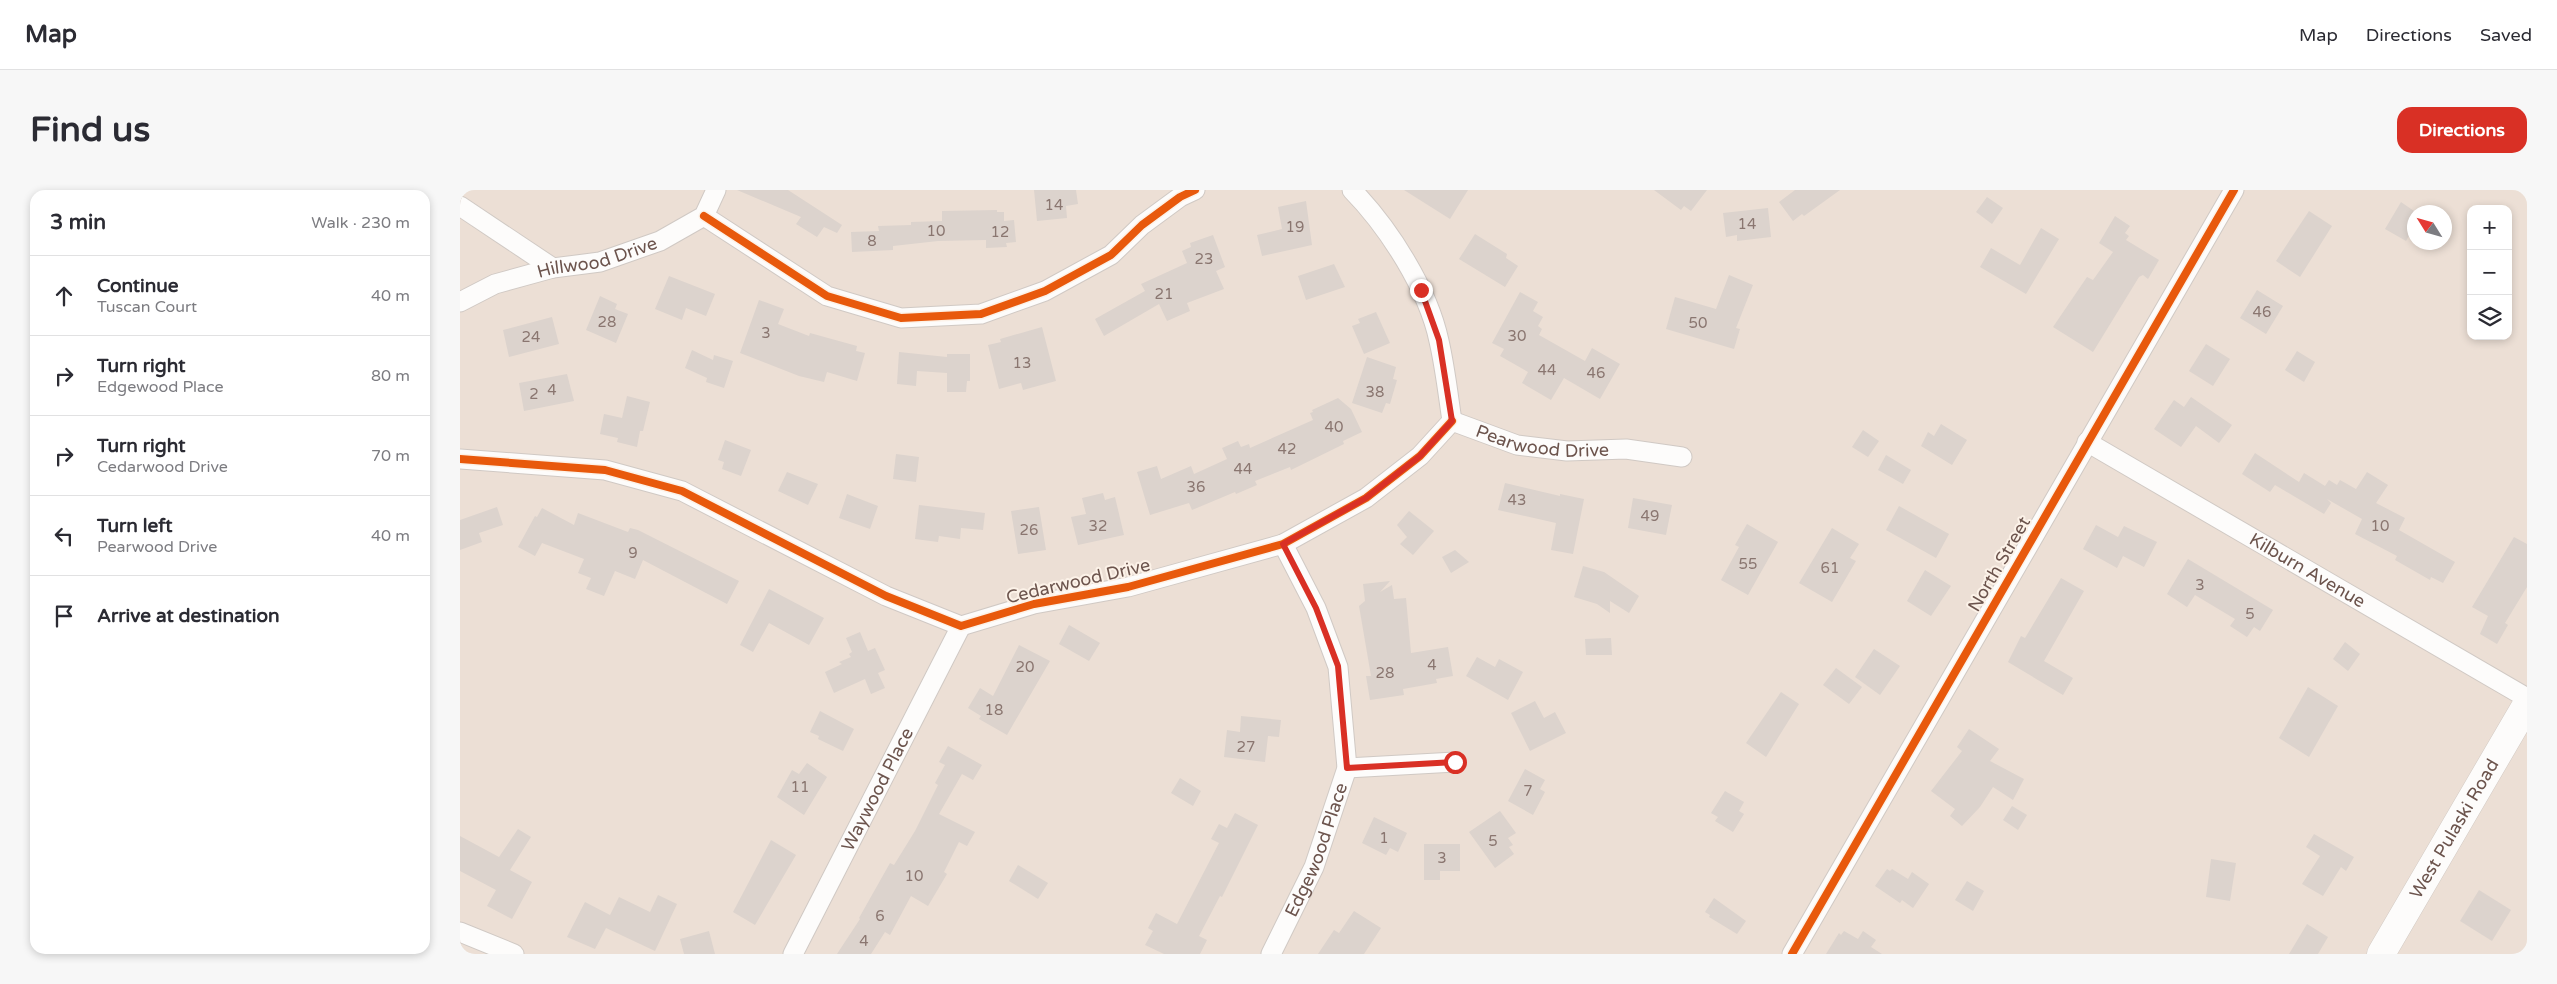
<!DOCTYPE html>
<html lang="en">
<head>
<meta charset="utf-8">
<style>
	body { margin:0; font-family:"Varela Round",sans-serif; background:#f7f7f7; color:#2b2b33 }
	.controls { position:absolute; right:15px; top:15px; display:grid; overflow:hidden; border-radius:10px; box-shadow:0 2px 8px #0003 }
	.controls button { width:45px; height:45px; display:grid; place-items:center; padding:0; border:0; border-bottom:1px solid #e1e1e2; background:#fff; color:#2b2b33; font:25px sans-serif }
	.compass { position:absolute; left:1947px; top:15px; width:45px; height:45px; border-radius:50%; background:#fff; box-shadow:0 2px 8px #0003; rotate:307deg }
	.stop { position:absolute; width:15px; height:15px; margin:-11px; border:4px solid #d93025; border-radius:50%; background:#fff }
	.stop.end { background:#d93025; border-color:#fff; box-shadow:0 1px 5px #0008 }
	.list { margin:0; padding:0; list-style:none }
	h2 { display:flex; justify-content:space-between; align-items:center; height:65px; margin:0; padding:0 20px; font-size:21px }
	h2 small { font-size:16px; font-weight:400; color:#7c7c81 }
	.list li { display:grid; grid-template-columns:32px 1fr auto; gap:15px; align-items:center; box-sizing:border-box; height:80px; padding:0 20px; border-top:1px solid #e1e1e2 }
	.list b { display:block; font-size:19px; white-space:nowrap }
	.list p { margin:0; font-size:16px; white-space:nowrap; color:#7c7c81 }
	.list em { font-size:16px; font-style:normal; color:#7c7c81 }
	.icon { flex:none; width:28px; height:28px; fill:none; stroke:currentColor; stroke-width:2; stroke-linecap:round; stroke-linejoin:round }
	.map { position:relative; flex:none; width:2067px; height:764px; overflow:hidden; border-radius:15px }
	header { display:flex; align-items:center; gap:30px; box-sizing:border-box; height:70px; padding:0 25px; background:#fff; border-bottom:1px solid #e1e1e2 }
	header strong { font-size:24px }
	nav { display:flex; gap:28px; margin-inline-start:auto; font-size:18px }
	.intro { display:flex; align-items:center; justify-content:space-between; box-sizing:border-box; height:120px; padding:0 30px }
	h1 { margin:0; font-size:35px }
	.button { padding:12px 22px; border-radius:15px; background:#d93025; color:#fff; font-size:18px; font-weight:700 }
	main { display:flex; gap:30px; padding:0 30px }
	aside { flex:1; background:#fff; border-radius:15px; box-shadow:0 2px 8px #0003 }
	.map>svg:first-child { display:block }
	.residential { fill:#ecdfd5; fill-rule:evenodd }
	.building { fill:#dcd3cd }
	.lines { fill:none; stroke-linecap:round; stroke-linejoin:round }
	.minor-casing { stroke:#d0c9c4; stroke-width:21 }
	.secondary-casing { stroke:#d2cac4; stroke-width:29 }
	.minor { stroke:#fdfcfb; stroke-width:19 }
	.secondary { stroke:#fdfcfb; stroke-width:28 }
	.cycleway-casing { stroke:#fcf2e8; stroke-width:11 }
	.cycleway { stroke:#e8590c; stroke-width:8 }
	.route { stroke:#d93025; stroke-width:6 }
	.labels { text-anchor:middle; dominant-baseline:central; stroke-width:4; stroke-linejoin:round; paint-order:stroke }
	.number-label { font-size:15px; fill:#8a7670 }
	.street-label { font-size:18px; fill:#6c544d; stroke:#fcf2e8 }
</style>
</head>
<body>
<header>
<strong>Map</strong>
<nav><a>Map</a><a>Directions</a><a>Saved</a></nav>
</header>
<div class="intro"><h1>Find us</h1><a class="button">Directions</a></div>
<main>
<aside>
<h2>3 min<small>Walk · 230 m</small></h2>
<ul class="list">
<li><svg class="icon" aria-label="ahead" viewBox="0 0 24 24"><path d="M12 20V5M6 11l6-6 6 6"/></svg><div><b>Continue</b><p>Tuscan Court</p></div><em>40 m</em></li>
<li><svg class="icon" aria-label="right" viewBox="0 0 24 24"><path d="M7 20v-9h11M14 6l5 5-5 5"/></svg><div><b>Turn right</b><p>Edgewood Place</p></div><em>80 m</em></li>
<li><svg class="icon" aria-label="right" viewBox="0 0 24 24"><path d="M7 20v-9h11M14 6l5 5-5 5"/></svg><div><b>Turn right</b><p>Cedarwood Drive</p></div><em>70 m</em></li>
<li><svg class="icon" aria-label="left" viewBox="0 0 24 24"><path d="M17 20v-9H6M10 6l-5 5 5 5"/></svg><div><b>Turn left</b><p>Pearwood Drive</p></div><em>40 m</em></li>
<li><svg class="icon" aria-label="arrive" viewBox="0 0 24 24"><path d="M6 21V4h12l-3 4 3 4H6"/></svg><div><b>Arrive at destination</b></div></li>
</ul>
</aside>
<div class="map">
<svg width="2067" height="764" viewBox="0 0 2067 764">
	<rect width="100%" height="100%" fill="#f3ede7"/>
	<!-- residential -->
	<path class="residential" d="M0 0H2067V764H0ZM2011 19H2048V146H2011ZM1954 22H1984V52H1954Z"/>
	<!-- building -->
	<g class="building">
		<path d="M277 0H328L382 35 377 43 364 37 357 47 336 34 341 27Z"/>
		<path d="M574 0H616L618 14 606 16 607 28 577 31Z"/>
		<path d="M944 0H1008L990 29Z"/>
		<path d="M1194 0H1247L1231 21 1224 16 1221 20Z"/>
		<path d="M1335 0H1380L1344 26 1342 24 1333 31 1319 12Z"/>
		<path d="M1527 7 1543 18 1532 34 1516 22Z"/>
		<path d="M846 11 852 55 802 66 797 45 822 39 818 17Z"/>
		<path d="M1941 12 1954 21V37L1946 51 1925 39Z"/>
		<path d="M1308 18 1311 47 1277 51V45L1266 47 1263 23Z"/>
		<path d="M537 20V22H544V31L554 30 556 52 546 53 547 57 526 58V50L478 51 433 56V60L392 62 391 42 419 41 418 36 451 35V32L482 31V21Z"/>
		<path d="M1849 21 1872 36 1840 87 1816 71Z"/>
		<path d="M1655 26 1670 36 1665 43 1669 46 1666 50 1699 70 1688 89 1683 85 1679 87 1633 162 1593 137 1627 87 1633 90 1653 62 1639 53Z"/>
		<path d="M1581 38 1599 49 1566 104 1520 77 1531 58 1560 75Z"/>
		<path d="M1015 44 1047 64 1046 68 1058 76 1045 97 999 69Z"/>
		<path d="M753 45 765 77 756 81 764 99 727 113 730 121 707 131 699 114 644 146 635 129 685 101 681 94 727 73 722 61 731 57 730 53Z"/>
		<path d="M874 74 885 97 846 110 838 86Z"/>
		<path d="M1269 85 1293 95 1276 138 1280 139 1274 159 1206 139 1215 107 1256 119Z"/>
		<path d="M209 86 255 104 246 126 226 118 222 130 195 119Z"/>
		<path d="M1797 100 1823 116 1806 144 1780 128Z"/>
		<path d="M1060 102 1078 112 1073 121 1083 127 1078 136 1082 139 1079 145 1125 171 1132 158 1160 174 1140 209 1104 188 1091 210 1062 193 1068 182 1040 166 1044 159 1032 153Z"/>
		<path d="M140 106 157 114 155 119 168 124 156 153 126 140Z"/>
		<path d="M299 110 324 119 318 134 349 146 350 143 397 156 396 161 405 163 397 191 367 182 364 192 339 186 280 163Z"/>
		<path d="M916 122 930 153 904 164 892 136 900 133 898 129Z"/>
		<path d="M92 127 99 154 49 167 43 140Z"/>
		<path d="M582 137 596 191 563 200 561 193 539 199 528 155 541 152 540 149Z"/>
		<path d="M1746 154 1770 169 1753 196 1729 181Z"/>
		<path d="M232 160 253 170 254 165 273 171 264 198 246 192 247 188 225 178Z"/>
		<path d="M1837 161 1855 172 1844 192 1825 180Z"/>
		<path d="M439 162 487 167V164H510V191H507L506 202H487V183L457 181 456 196 437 194Z"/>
		<path d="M907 167 936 177 933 189 937 190 930 214 926 213 922 223 892 213Z"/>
		<path d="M107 184 114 211 64 221 59 193Z"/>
		<path d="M167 206 190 212 183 241H180L177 257 157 252 158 248 140 244 144 224 162 228Z"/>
		<path d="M1731 207 1772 235 1759 253 1736 236 1721 257 1694 239 1714 210 1724 217Z"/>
		<path d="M878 208 891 219 902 242 883 251 884 254 831 280 830 277 795 291 797 295 776 304 775 302 732 320 729 313 690 325 677 282 697 276 701 289 731 276 734 284 767 269 762 258 778 251 781 257 789 254 790 258 853 230 850 223 853 222 852 220Z"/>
		<path d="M1481 234 1507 250 1492 275 1461 256 1468 242 1474 246Z"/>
		<path d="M1403 240 1419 251 1408 267 1392 257Z"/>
		<path d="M265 250 291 260 281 286 262 279 264 272 258 270Z"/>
		<path d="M1795 263 1839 292 1844 283 1865 296 1869 290 1877 295 1880 290 1896 299 1907 282 1928 295 1916 313 1945 328 1939 340 1995 372 1983 393 1971 387 1970 390 1935 370 1937 366 1895 344 1902 329 1867 309 1871 313 1864 324 1815 295 1810 302 1782 284Z"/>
		<path d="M436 264 459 267 456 292 433 289Z"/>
		<path d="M1426 265 1451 280 1443 294 1418 280Z"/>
		<path d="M327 282 358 294 348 315 318 301Z"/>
		<path d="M1045 293 1100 306V304L1124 309 1113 364 1091 360 1096 333 1038 320Z"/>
		<path d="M643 303 645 310 655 307 664 345 618 355 611 327 626 324 622 308Z"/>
		<path d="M387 304 418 316 410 339 379 328Z"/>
		<path d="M1173 308 1212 315 1206 345 1168 338Z"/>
		<path d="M459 315 525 323 523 340 501 338 500 349 479 346 478 352 455 349Z"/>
		<path d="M1439 316 1489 344 1476 368 1426 340Z"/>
		<path d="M37 317 43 335 19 343 22 352 0 360V330Z"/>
		<path d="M579 317 586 360 558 364 551 321Z"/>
		<path d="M82 318 114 335 118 323 168 342 170 338 178 340 279 391 267 414 183 370 175 389 155 381 144 406 126 399 131 388 118 383 124 369 82 353 75 366 58 357 75 326 77 327Z"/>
		<path d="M949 321 974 341 953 365 940 354 947 347 937 335Z"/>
		<path d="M1287 334 1318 352 1288 405 1261 390 1279 357 1275 355Z"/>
		<path d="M1636 335 1658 347 1664 336 1697 352 1684 377 1663 366 1657 378 1623 359Z"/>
		<path d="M1372 338 1399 354 1390 368 1396 371 1372 412 1339 393Z"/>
		<path d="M2054 347 2067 354V397L2045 433 2048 435 2037 454 2020 444 2028 426 2012 417Z"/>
		<path d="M995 360 1009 372 991 383 982 367Z"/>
		<path d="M1728 369 1813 420 1800 441 1794 437 1787 447 1770 436 1775 429 1735 405 1727 417 1707 404Z"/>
		<path d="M1123 376 1144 382 1179 406 1169 423 1150 411V423L1137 414 1114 407Z"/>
		<path d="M1465 380 1491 396 1471 426 1447 411Z"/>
		<path d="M1601 388 1624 401 1584 471 1613 488 1603 505 1548 472 1561 446 1565 448Z"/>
		<path d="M930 391 920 402 932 395 934 409 946 408 951 463 988 457 993 486 976 489 977 493 943 499 944 505 910 510 906 486H911L899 416 905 411 903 394Z"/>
		<path d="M309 399 364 428 349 455 309 433 293 462 280 455Z"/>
		<path d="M609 435 640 453 629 471 599 454Z"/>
		<path d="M400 442 408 461 415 458 425 480 418 483 425 498 411 504 405 489 374 503 365 482 382 474 379 472 391 467 389 464 392 462 386 448Z"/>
		<path d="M1151 448 1152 465H1126L1125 449Z"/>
		<path d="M1885 452 1900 464 1888 481 1873 469Z"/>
		<path d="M559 455 590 471 547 545 519 529 521 526 508 518 520 498 533 506Z"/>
		<path d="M1414 459 1440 476 1420 505 1395 487Z"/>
		<path d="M1017 467 1035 477 1039 469 1063 482 1048 510 1006 486Z"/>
		<path d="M1376 478 1402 497 1389 514 1363 495Z"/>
		<path d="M1848 497 1878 516 1849 567 1819 548Z"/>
		<path d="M1321 502 1339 514 1306 567 1286 553Z"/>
		<path d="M1075 511 1084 528 1095 522 1106 543 1070 561 1051 523Z"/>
		<path d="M360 521 394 539 383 561 358 549 359 546 350 542Z"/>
		<path d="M781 526 821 530 819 547 808 546 805 572 764 567 767 540 780 542Z"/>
		<path d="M1509 539 1539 559 1530 571 1564 589 1553 610 1533 597 1520 617 1502 636 1490 626 1495 619 1471 601 1502 561 1497 557Z"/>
		<path d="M488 556 522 575 513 590 502 584 479 624 515 642 507 656 499 652 484 682 487 684 468 716 451 706 430 745 425 742 411 764H377L400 729 399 728 430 673 434 675 455 641 478 595 475 593 485 575 479 572Z"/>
		<path d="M347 573 367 587 344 625 317 607 332 580 339 584Z"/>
		<path d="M1065 579 1085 590 1080 599 1085 602 1073 625 1048 611Z"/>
		<path d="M720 588 741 601 733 616 711 603Z"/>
		<path d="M1265 601 1284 612 1279 621 1284 624 1273 642 1255 631 1258 627 1251 623Z"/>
		<path d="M1552 616 1567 625 1558 640 1543 630Z"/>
		<path d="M1040 621 1056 643 1048 648 1053 655 1049 657 1054 664 1035 678 1009 642Z"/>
		<path d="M775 623 798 635 762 707 760 706 739 746 747 750 740 764H704L685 755 693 741 688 738 696 723 717 734 759 653 751 649 759 634 767 638Z"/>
		<path d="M914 627 947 643 938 662 930 658 926 665 902 653Z"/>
		<path d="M58 639 71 647 50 680 72 692 52 729 27 716 36 700 0 681V646L39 667Z"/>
		<path d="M1854 644 1894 667 1886 681 1881 677 1863 706 1842 694 1860 666 1846 657Z"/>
		<path d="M311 650 336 665 295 735 273 722Z"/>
		<path d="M964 654H1000V681H980V690H964Z"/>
		<path d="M1751 669 1776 673 1770 711 1746 707Z"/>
		<path d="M558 675 588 693 578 709 549 691Z"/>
		<path d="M1427 679 1430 681 1432 679 1448 689 1452 682 1469 694 1453 718 1442 710 1440 713 1415 696Z"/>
		<path d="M1507 691 1524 701 1513 721 1495 710Z"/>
		<path d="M2019 700 2051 720 2032 751 2000 731Z"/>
		<path d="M198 705 217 714 195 761 146 738 135 759 107 747 125 712 150 725 159 707 190 722Z"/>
		<path d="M1254 708 1286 731 1277 744 1249 727 1250 725 1245 722Z"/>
		<path d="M894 721 921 738 904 764H858L874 740 879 743Z"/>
		<path d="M1847 734 1868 747 1858 764H1829Z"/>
		<path d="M249 741 255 764H224L220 749Z"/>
		<path d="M1384 741 1398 749 1403 741 1416 750 1411 757 1422 764H1366L1379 743 1381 745Z"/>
	</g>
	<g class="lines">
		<!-- minor casing -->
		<g class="minor-casing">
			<g id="minor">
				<path d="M892 0C929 38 968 99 979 151 985 177 988 204 992 231"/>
				<path d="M0 16 93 78"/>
				<path d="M244 26 367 106 441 128 521 124 585 101 651 65 682 35 720 7 735 0"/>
				<path id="s1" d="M0 112 35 94 93 78 140 72 200 51 244 26 256 0"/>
				<path id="s2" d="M992 231 1057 255 1107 261 1166 259 1222 267"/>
				<path id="s3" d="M1627 252 2067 508"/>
				<path d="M0 269 145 280 222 301 426 406 501 436 574 414 668 397 823 354 906 308 960 266 992 231"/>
				<path d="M887 578 995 572"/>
				<path d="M0 742 54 764"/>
				<path id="s4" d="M333 764 501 436"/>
				<path id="s5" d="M811 764 854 677 887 578 878 477 856 418 823 354"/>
				<path d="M1332 764 1774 0"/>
			</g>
		</g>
		<!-- secondary casing -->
		<g class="secondary-casing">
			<g id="secondary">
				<path id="s6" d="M1921 764 2067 514"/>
			</g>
		</g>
		<!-- minor -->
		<use href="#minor" class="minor"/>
		<!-- secondary -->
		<use href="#secondary" class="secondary"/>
		<!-- cycleway casing -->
		<g class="cycleway-casing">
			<g id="cycleway">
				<path d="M244 26 367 106 441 128 521 124 585 101 651 65 682 35 720 7 735 0"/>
				<path d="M0 269 145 280 222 301 426 406 501 436 574 414 668 397 823 354 906 308 960 266 992 231"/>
				<path d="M1332 764 1774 0"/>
			</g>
		</g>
		<!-- cycleway -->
		<use href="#cycleway" class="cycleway"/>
	</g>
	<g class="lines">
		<!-- route -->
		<path class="route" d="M961 100 979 150 992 231 960 266 906 308 823 354 856 418 878 476 887 578 995 572"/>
	</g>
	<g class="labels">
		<!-- number labels -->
		<g class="number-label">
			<text x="594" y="15">14</text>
			<text x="1287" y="34">14</text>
			<text x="835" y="37">19</text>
			<text x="476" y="41">10</text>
			<text x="540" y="42">12</text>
			<text x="412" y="51">8</text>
			<text x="744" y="69">23</text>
			<text x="704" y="104">21</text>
			<text x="1802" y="122">46</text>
			<text x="147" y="132">28</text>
			<text x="1238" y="133">50</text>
			<text x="306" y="143">3</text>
			<text x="1057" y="146">30</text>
			<text x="71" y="147">24</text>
			<text x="562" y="173">13</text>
			<text x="1087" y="180">44</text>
			<text x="1136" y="183">46</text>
			<text x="92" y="200">4</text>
			<text x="915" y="202">38</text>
			<text x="74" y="204">2</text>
			<text x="874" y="237">40</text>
			<text x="827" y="259">42</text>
			<text x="783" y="279">44</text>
			<text x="736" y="297">36</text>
			<text x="1057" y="310">43</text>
			<text x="1190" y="326">49</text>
			<text x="638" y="336">32</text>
			<text x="1920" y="336">10</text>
			<text x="569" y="340">26</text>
			<text x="173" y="363">9</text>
			<text x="1288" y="374">55</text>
			<text x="1370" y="378">61</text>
			<text x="1740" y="395">3</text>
			<text x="1790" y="424">5</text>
			<text x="972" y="475">4</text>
			<text x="565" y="477">20</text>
			<text x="925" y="483">28</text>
			<text x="534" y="520">18</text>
			<text x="786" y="557">27</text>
			<text x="340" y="597">11</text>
			<text x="1068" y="601">7</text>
			<text x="924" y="648">1</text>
			<text x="1033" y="651">5</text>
			<text x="982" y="668">3</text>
			<text x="454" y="686">10</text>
			<text x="420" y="726">6</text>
			<text x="404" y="751">4</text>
		</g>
		<!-- street labels -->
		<g class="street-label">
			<text stroke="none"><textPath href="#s1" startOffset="145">Hillwood Drive</textPath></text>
			<text stroke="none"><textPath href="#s2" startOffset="94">Pearwood Drive</textPath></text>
			<text transform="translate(1539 374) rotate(-60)">North Street</text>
			<text stroke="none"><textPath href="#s3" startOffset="255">Kilburn Avenue</textPath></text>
			<text transform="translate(618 391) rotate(-13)">Cedarwood Drive</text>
			<text stroke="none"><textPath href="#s4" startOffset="185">Waywood Place</textPath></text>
			<text stroke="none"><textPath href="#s6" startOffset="145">West Pulaski Road</textPath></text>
			<text stroke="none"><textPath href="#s5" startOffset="114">Edgewood Place</textPath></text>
		</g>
	</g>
</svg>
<div class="controls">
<button>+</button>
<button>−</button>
<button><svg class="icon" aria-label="layers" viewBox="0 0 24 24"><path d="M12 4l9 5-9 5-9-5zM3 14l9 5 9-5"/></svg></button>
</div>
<svg class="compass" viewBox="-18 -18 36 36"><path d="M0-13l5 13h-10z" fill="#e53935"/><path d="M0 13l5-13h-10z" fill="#7c7c81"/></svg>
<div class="stop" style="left:995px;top:572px"></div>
<div class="stop end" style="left:961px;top:100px"></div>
</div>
</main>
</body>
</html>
